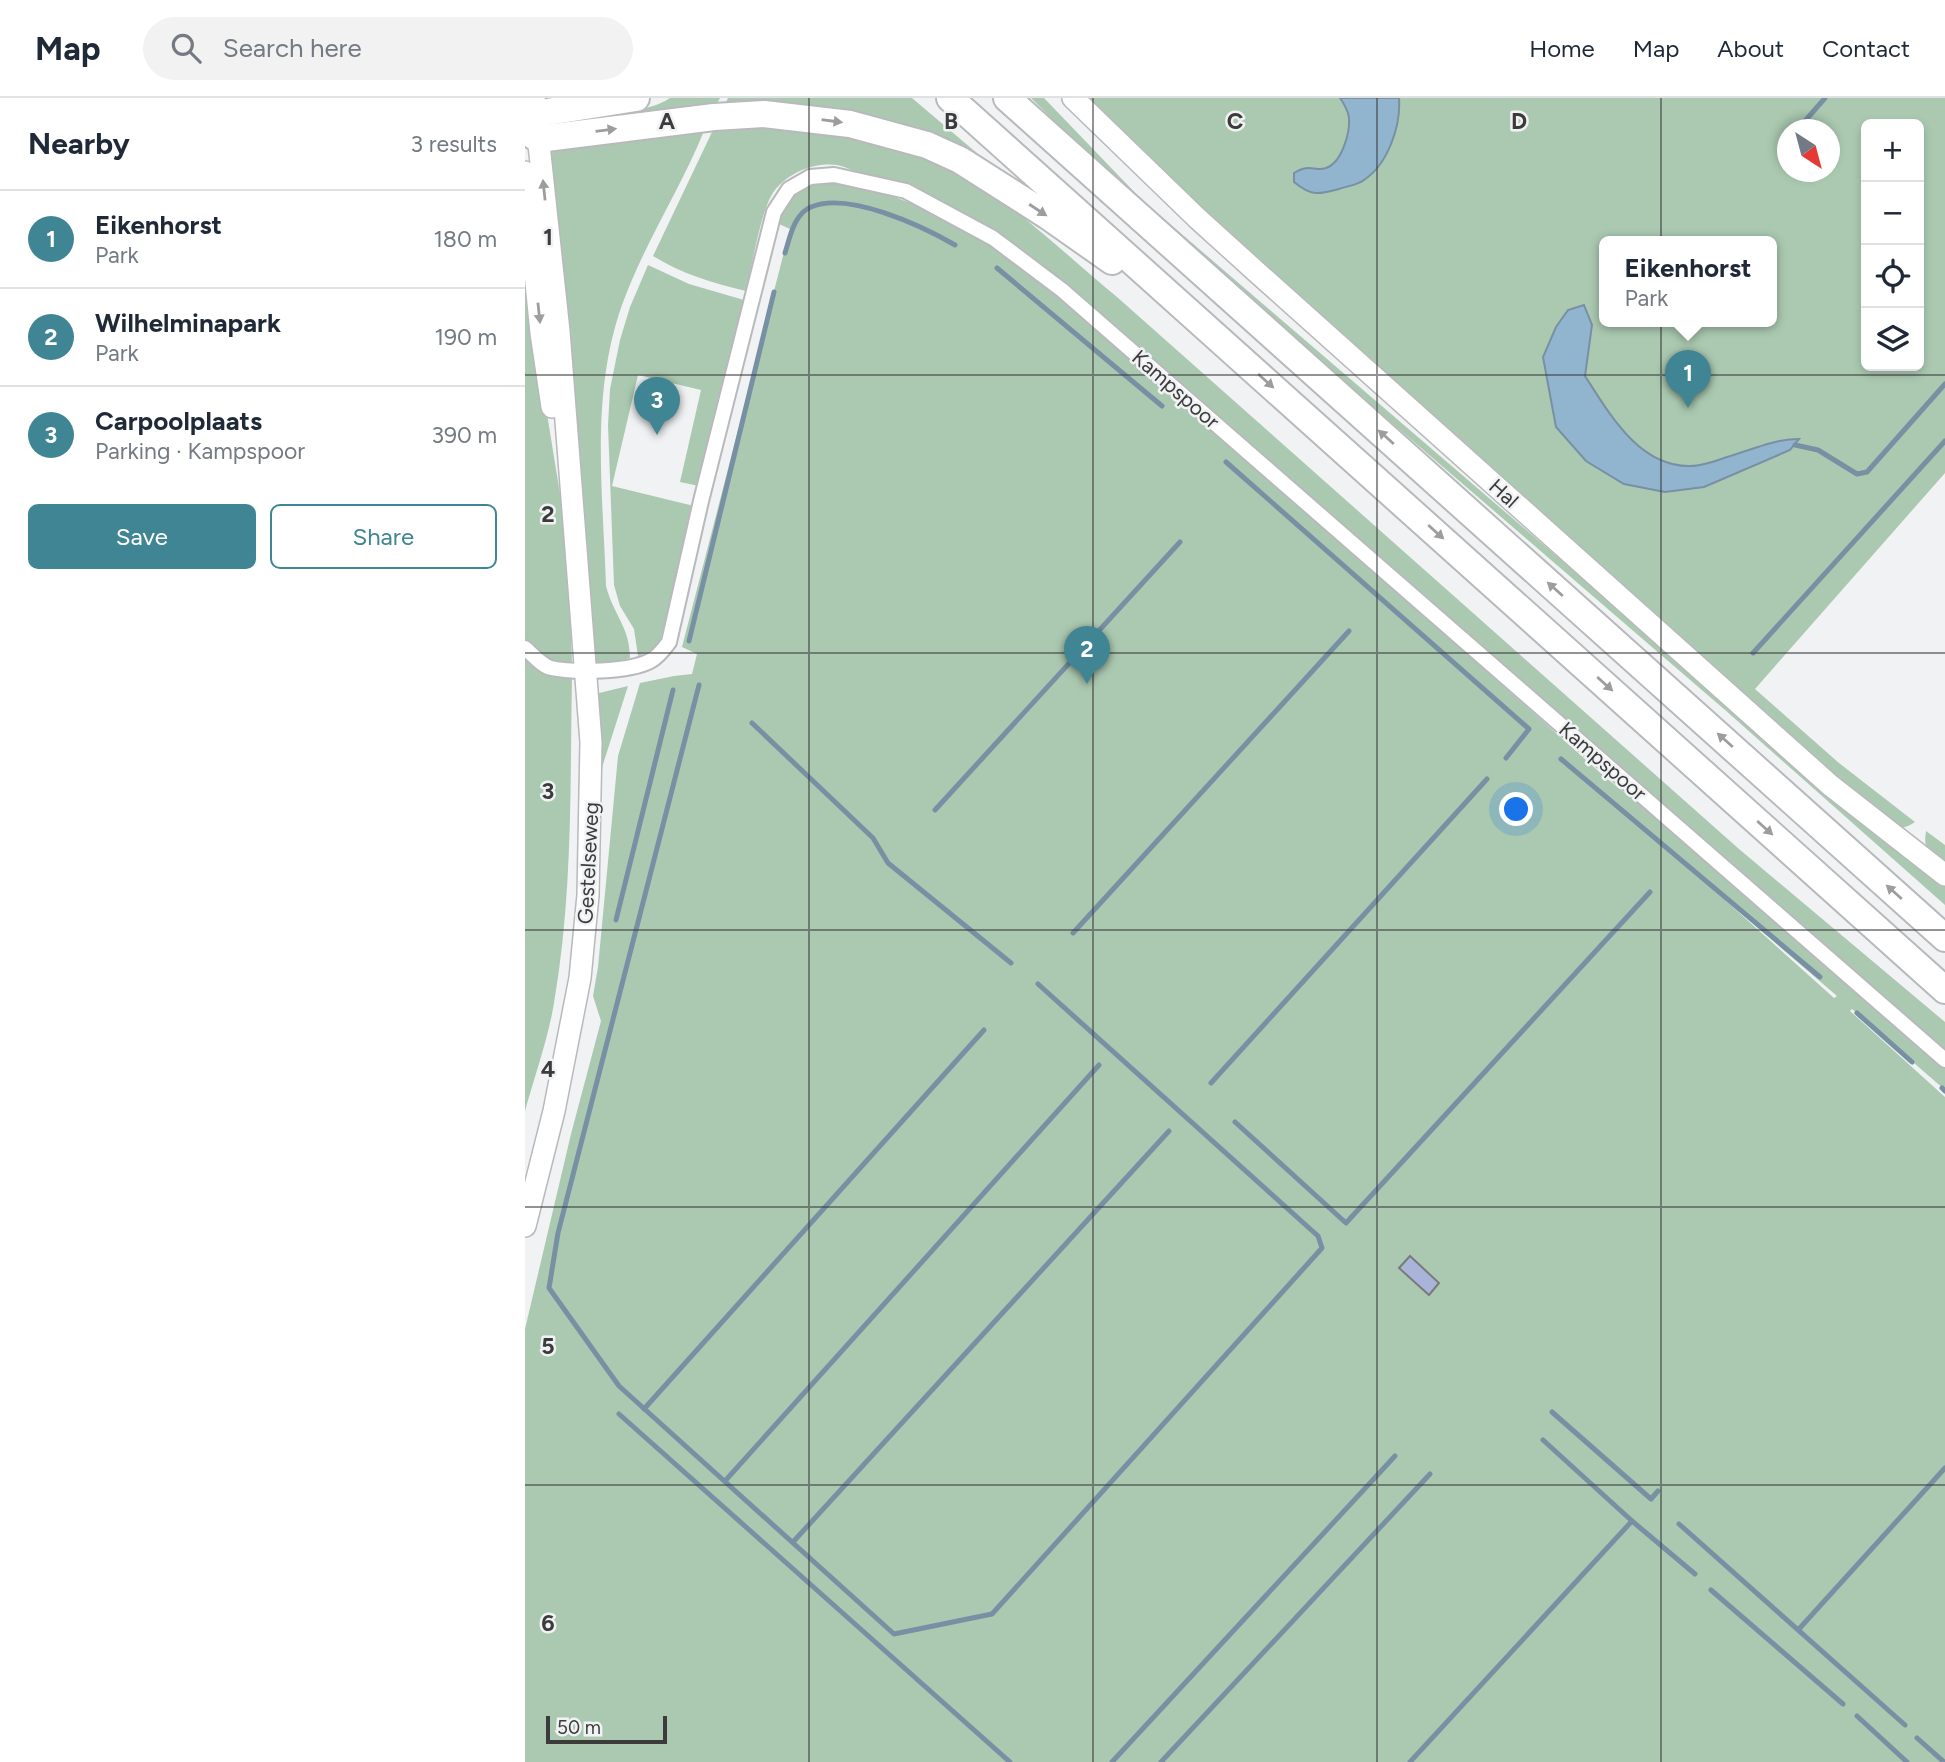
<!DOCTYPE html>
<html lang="en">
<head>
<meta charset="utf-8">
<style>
	body { margin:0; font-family:Figtree,sans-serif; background:#f2f2f3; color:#1f2937 }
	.controls { position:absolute; right:21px; top:21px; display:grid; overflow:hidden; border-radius:10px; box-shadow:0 4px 10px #0003 }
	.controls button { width:63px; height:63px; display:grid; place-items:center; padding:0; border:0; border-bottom:2px solid #e0e1e3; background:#fff; color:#1f2937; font:35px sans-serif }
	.compass { position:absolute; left:1252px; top:21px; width:63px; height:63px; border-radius:50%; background:#fff; box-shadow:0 4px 10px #0003; rotate:144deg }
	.scale { position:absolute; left:21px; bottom:18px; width:121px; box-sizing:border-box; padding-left:7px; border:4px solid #3b3b3c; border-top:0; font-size:19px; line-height:24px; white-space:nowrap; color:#3b3b3c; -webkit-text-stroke:5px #f1f2f4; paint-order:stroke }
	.you { position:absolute; left:992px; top:712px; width:24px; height:24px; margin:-18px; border:5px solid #fff; border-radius:50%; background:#1a73e8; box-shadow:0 0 0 10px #1a73e833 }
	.badge { display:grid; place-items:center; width:46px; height:46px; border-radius:50%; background:#408593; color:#fff; font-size:23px; font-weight:700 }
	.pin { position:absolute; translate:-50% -58px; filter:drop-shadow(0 2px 4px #0008) }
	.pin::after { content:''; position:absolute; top:37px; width:24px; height:21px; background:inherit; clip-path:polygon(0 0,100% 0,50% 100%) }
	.popup { position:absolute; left:1074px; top:138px; width:178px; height:91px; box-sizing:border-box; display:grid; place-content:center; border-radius:10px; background:#fff; filter:drop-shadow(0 2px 5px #0005); font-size:23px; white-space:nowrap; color:#747a83 }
	.popup b { font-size:26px; color:#1f2937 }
	.popup::after { content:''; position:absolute; left:50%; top:100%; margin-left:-14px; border:14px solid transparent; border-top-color:#fff }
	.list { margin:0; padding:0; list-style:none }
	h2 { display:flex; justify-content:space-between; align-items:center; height:91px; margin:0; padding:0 28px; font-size:30px }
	h2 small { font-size:23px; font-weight:400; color:#747a83 }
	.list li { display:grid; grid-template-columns:46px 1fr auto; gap:21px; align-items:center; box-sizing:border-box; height:98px; padding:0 28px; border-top:2px solid #e0e1e3 }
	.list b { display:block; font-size:26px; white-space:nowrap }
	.list p { margin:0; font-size:23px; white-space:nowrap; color:#747a83 }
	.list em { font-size:23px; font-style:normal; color:#747a83 }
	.actions { display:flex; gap:14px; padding:21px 28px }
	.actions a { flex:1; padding:16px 0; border:2px solid #408593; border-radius:10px; text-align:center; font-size:24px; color:#408593 }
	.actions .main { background:#408593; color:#fff }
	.icon { flex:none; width:38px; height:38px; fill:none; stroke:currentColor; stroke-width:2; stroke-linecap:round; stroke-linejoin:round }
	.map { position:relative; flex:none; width:1420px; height:1664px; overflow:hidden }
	header { display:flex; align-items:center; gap:42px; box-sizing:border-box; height:98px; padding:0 35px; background:#fff; border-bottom:2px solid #e0e1e3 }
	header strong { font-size:33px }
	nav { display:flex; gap:38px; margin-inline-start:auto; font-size:24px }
	.search { width:490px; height:63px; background:#f2f2f3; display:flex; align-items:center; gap:18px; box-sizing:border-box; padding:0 24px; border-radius:38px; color:#747a83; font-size:26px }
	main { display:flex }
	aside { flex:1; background:#fff }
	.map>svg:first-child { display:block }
	.green { fill:#abc9b1; fill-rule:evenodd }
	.water { fill:#92b5cf; stroke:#7890a3; stroke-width:2 }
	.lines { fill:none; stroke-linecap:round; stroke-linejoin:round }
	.stream { stroke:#7890a3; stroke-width:5 }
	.building { fill:#aab4d9; stroke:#7a7a7d; stroke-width:2 }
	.street-casing { stroke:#b8b9bc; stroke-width:18 }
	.secondary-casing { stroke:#b8b9bc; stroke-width:24 }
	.highway-casing { stroke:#b8b9bc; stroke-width:30 }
	.street { stroke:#fff; stroke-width:14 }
	.secondary { stroke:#fff; stroke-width:21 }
	.highway { stroke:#fff; stroke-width:26 }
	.oneway { fill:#9d9d9e }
	.grid { fill:none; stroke:#3b3b3c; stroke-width:2; stroke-opacity:0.55 }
	.labels { text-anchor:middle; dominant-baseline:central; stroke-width:5; stroke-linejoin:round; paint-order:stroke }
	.street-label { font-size:21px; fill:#3b3b3c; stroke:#f1f2f4 }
	.grid-label { font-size:23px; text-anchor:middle; font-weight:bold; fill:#3b3b3c; stroke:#f1f2f4; stroke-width:5; stroke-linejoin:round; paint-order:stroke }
</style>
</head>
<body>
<header>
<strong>Map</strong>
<div class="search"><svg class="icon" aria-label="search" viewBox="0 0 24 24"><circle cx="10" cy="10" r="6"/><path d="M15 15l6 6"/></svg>Search here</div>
<nav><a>Home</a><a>Map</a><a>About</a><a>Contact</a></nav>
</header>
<main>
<aside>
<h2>Nearby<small>3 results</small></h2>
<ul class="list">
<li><span class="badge">1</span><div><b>Eikenhorst</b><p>Park</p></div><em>180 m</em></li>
<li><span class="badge">2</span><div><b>Wilhelminapark</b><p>Park</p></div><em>190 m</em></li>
<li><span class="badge">3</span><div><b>Carpoolplaats</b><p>Parking · Kampspoor</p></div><em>390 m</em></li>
</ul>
<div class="actions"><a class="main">Save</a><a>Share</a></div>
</aside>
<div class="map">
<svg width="1420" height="1664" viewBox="0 0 1420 1664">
	<rect width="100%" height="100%" fill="#f1f2f4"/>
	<!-- green -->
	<g class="green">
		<path d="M145 0H195L188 13 63 24V17C89 14 122 15 145 0Z"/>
		<path d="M203 0H387L473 73 460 67 197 13Z"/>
		<path d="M506 0H519L617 102 1205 607 1420 787V807L1200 612 613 106Z"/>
		<path d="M560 0H1420V375L1230 591 1314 665 1390 724C1373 736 1366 726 1351 716L735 167ZM1341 26H1394V268H1341ZM1262 32H1304V74H1262ZM1079 144H1247V224H1079Z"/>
		<path d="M219 29C315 29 413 53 490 113 525 140 558 171 592 199L1214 751 1420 924V952L1208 767 1089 670 578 217C499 151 440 103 338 76 329 73 321 69 312 67 289 64 265 74 250 92 236 109 227 169 221 193 188 185 157 176 128 158L188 32Z"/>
		<path d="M179 33C155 92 119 146 97 207 65 297 78 394 81 488 88 516 105 529 105 560L69 569 41 202 25 55 55 47Z"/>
		<path d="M308 82 358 95 405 112 464 145 528 192 760 392 1080 679 1193 769 1420 968V992L1327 911 1325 913 1420 999V1664H0V1231L46 1036 76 923 68 898 73 869 93 658 115 585 149 578 167 576 172 556 157 549 265 131 252 125C263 96 276 84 308 82ZM1190 793 1312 898 1309 900Z"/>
		<path d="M0 151 9 236 42 439 47 564H23L0 544Z"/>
		<path d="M123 167 164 186 219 202 174 388 155 384 176 292 113 277 87 388 169 408 135 543 127 552 113 558 109 531 95 508 89 487 83 327 85 291 95 242 105 209Z"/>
		<path d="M0 556 47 576C45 686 48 796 29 905 23 941 10 977 0 1013Z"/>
		<path d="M103 588 73 682 70 596Z"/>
		<path d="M1401 733 1420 747V767C1404 756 1398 753 1401 733Z"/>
	</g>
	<!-- water -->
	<g class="water">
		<path d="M815 0H874C876 28 863 66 839 82 833 87 822 88 814 91 793 97 786 98 769 84V75C786 65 788 74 801 70 818 64 827 30 823 15 821 10 818 4 815 0Z"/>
		<path d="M1059 207 1067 227 1060 278C1084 315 1114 369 1165 368 1177 368 1191 363 1202 359 1226 352 1249 341 1274 341L1265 352 1179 389 1140 394 1099 386 1061 363 1031 329 1018 259 1031 229 1043 212Z"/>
	</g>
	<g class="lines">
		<!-- stream -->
		<g class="stream">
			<path d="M1272 32 1300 0"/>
			<path d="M260 155C265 139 269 116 286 109 323 93 397 128 430 147"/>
			<path d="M472 170 637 308"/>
			<path d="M1270 347 1293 352 1332 376 1342 374 1420 286"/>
			<path d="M701 364 1004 631 981 660"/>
			<path d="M164 543 249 194"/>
			<path d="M1228 555 1420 343"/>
			<path d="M174 587 33 1135 24 1190 94 1288 369 1536 467 1516 797 1150 793 1138 513 886"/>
			<path d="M227 625 348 740 363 765 486 865"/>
			<path d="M1036 661 1295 879"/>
			<path d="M410 712 655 444"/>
			<path d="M91 822 148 592"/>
			<path d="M548 835 824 533"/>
			<path d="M1332 915 1387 964"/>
			<path d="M686 985 962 681"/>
			<path d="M1417 990 1420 993"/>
			<path d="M710 1024 821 1125 1125 794"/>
			<path d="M119 1311 459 932"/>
			<path d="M1027 1314 1126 1401 1133 1393"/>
			<path d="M94 1316 485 1664"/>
			<path d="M1018 1342 1107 1423 1170 1476"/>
			<path d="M200 1383 574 967"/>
			<path d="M1154 1426 1380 1627"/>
			<path d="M268 1444 644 1033"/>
			<path d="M1186 1492 1318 1606"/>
			<path d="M1274 1531 1420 1370"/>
			<path d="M1332 1618 1382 1664"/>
			<path d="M1392 1640 1419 1664"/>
			<path d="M587 1664 870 1358"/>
			<path d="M636 1664 905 1376"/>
			<path d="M885 1664 1107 1423"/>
		</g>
	</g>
	<!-- building -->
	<path class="building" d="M885 1158 914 1185 904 1197 874 1170Z"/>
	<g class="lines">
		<!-- street casing -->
		<g class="street-casing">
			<path id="street" d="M0 550C7 556 17 568 26 570 49 575 104 574 125 563 133 559 139 551 144 544L176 403 249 114 264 91 285 79 309 77 381 93 468 140 537 192 1420 962"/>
		</g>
		<!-- secondary casing -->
		<g class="secondary-casing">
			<g id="secondary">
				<path d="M548 0 672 120 735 177 1305 687 1420 777"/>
				<path d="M0 74 16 235 27 309"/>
				<path d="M0 1128 29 1013 55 880 63 797 66 644 34 233 9 0"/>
			</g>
		</g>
		<!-- highway casing -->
		<g class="highway-casing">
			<g id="highway">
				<path d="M425 0 1420 892"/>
				<path d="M482 0 1420 840"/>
				<path d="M0 25 10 16 111 0"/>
				<path d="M0 32 13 41 189 19 239 16 325 26 402 47 435 62 523 118 587 163"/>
			</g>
		</g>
		<!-- street -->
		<use href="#street" class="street"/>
		<!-- secondary -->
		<use href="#secondary" class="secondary"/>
		<!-- highway -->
		<use href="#highway" class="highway"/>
	</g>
	<!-- one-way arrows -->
	<defs><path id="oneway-solid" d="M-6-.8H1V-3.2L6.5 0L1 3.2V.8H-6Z" transform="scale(1.75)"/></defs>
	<g class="oneway">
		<use href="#oneway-solid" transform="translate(307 23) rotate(8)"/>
		<use href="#oneway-solid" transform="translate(81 32) rotate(-7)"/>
		<use href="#oneway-solid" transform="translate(19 92) rotate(-96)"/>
		<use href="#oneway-solid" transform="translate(513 112) rotate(33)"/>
		<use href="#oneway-solid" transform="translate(14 215) rotate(84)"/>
		<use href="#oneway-solid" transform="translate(741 283) rotate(42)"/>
		<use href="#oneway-solid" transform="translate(861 339) rotate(-138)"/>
		<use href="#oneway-solid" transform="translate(911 434) rotate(42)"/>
		<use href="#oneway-solid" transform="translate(1030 491) rotate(-138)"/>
		<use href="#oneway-solid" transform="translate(1080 586) rotate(42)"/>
		<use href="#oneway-solid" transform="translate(1200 642) rotate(-138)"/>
		<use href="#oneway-solid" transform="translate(1240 730) rotate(42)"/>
		<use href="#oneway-solid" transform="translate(1369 794) rotate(-138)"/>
	</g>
	<!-- grid -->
	<path class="grid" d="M284 0V1664M568 0V1664M852 0V1664M1136 0V1664M0 277H1420M0 555H1420M0 832H1420M0 1109H1420M0 1387H1420"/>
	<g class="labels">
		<!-- street labels -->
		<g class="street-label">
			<text transform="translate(651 291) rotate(41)">Kampspoor</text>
			<text transform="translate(979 395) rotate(42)">Hal</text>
			<text transform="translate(1078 663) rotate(41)">Kampspoor</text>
			<text transform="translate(63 765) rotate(-87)">Gestelseweg</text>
		</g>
	</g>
	<g class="grid-label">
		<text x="142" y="31">A</text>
		<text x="426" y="31">B</text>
		<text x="710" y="31">C</text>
		<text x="994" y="31">D</text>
		<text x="23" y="147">1</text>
		<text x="23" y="424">2</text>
		<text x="23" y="701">3</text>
		<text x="23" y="979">4</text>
		<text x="23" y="1256">5</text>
		<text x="23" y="1533">6</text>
	</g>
</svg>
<div class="controls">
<button>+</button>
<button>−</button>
<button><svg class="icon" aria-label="locate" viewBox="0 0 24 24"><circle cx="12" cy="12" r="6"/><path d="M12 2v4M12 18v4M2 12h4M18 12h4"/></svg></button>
<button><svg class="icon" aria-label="layers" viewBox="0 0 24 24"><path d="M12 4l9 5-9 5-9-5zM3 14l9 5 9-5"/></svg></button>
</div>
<svg class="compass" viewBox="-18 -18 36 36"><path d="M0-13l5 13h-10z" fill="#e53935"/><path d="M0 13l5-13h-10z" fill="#747a83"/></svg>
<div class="scale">50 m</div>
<div class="you"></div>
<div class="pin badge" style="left:1163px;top:310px">1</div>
<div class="popup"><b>Eikenhorst</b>Park</div>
<div class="pin badge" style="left:562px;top:586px">2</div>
<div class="pin badge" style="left:132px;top:337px">3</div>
</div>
</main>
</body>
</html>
